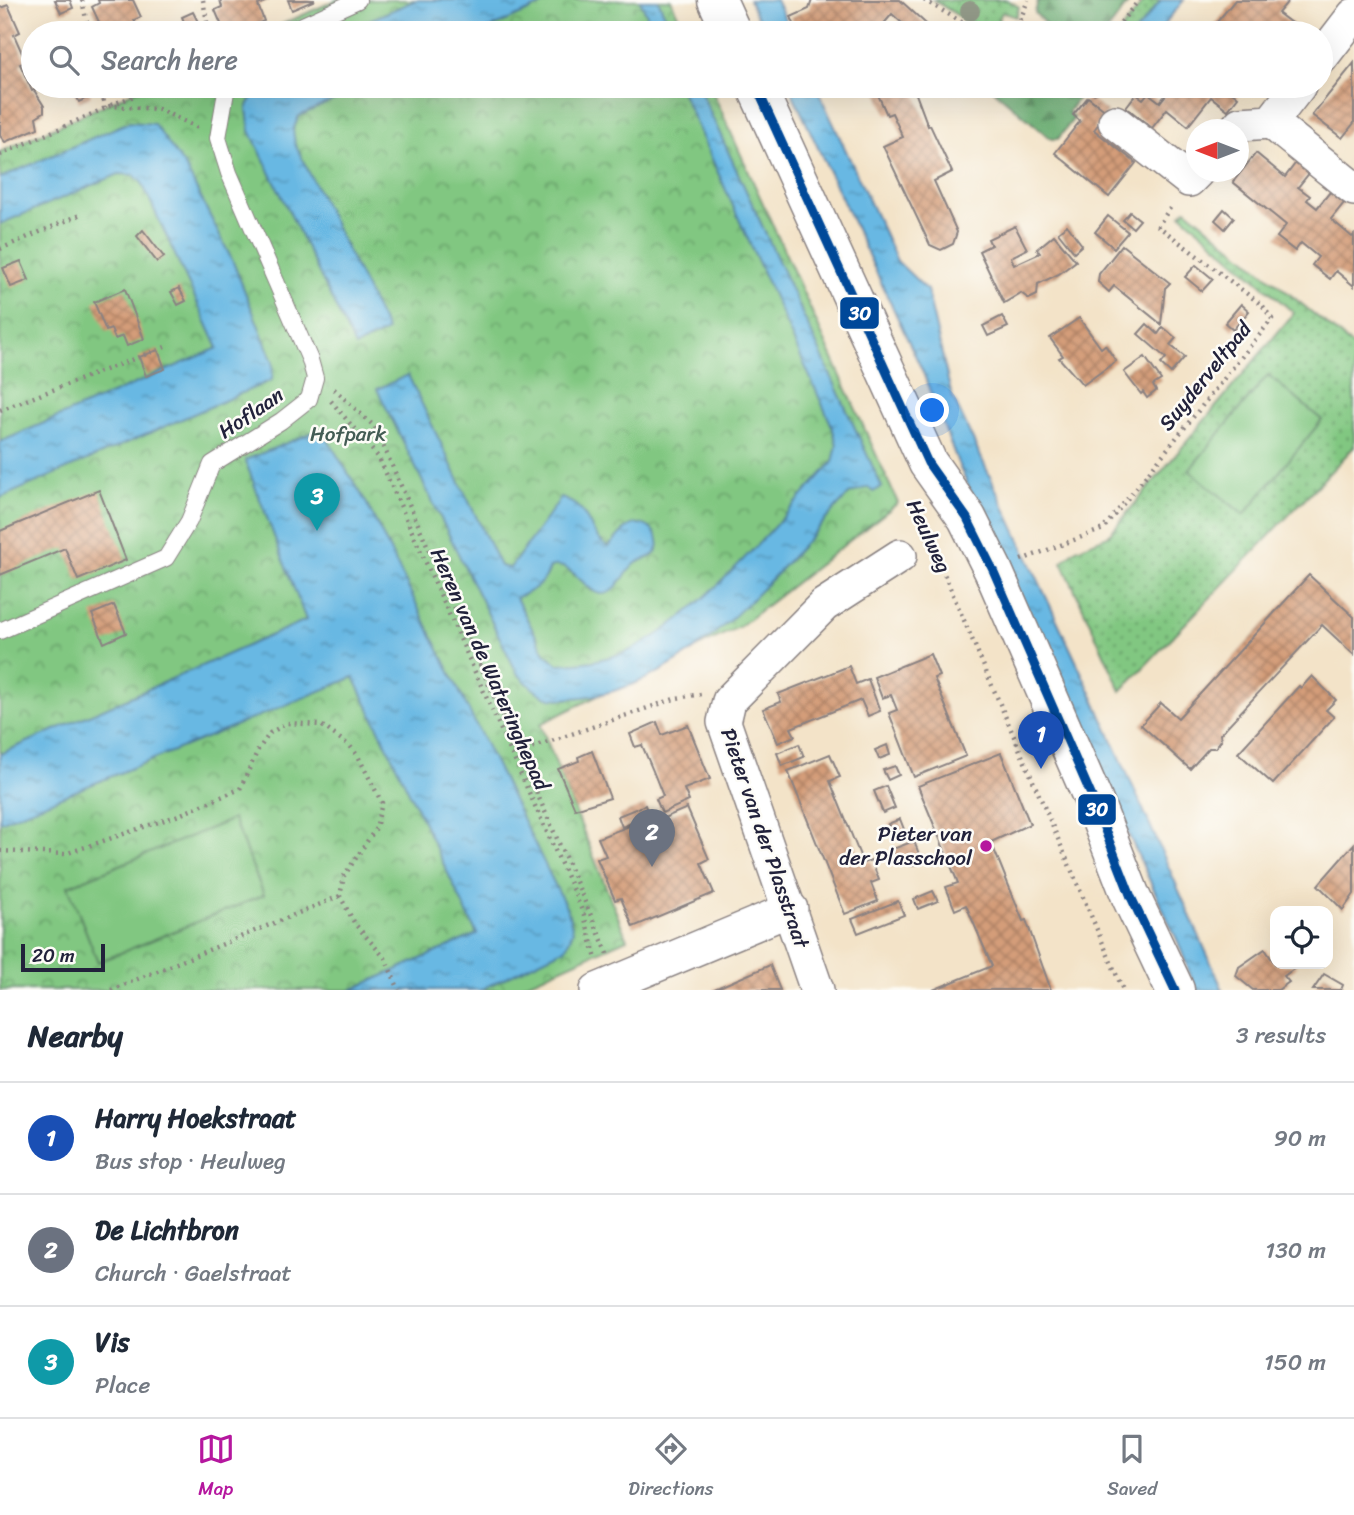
<!DOCTYPE html>
<html lang="en">
<head>
<meta charset="utf-8">
<style>
	body { margin:0; font-family:Sriracha,sans-serif; background:#f6f6f7; color:#1f2937 }
	.controls { position:absolute; right:21px; bottom:21px; display:grid; overflow:hidden; border-radius:14px; box-shadow:0 7px 28px #0002 }
	.controls button { width:63px; height:63px; display:grid; place-items:center; padding:0; border:0; border-bottom:2px solid #e0e1e3; background:#fff; color:#1f2937; font:35px sans-serif }
	.compass { position:absolute; left:1186px; top:119px; width:63px; height:63px; border-radius:50%; background:#fff; box-shadow:0 7px 28px #0002; rotate:270deg }
	.scale { position:absolute; left:21px; bottom:18px; width:84px; box-sizing:border-box; padding-left:7px; border:4px solid #22223b; border-top:0; font-size:19px; line-height:24px; white-space:nowrap; color:#22223b; -webkit-text-stroke:5px #fdfcf7; paint-order:stroke }
	.you { position:absolute; left:933px; top:411px; width:24px; height:24px; margin:-18px; border:5px solid #fff; border-radius:50%; background:#1a73e8; box-shadow:0 0 0 10px #1a73e833 }
	.badge { display:grid; place-items:center; width:46px; height:46px; border-radius:50%; background:#b5179e; color:#fff; font-size:23px; font-weight:700 }
	.pin { position:absolute; translate:-50% -58px; filter:drop-shadow(0 2px 4px #0008) }
	.pin::after { content:''; position:absolute; top:37px; width:24px; height:21px; background:inherit; clip-path:polygon(0 0,100% 0,50% 100%) }
	.list { margin:0; padding:0; list-style:none }
	h2 { display:flex; justify-content:space-between; align-items:center; height:91px; margin:0; padding:0 28px; font-size:30px }
	h2 small { font-size:23px; font-weight:400; color:#747a83 }
	.list li { display:grid; grid-template-columns:46px 1fr auto; gap:21px; align-items:center; box-sizing:border-box; height:112px; padding:0 28px; border-top:2px solid #e0e1e3 }
	.list b { display:block; font-size:26px; white-space:nowrap }
	.list p { margin:0; font-size:23px; white-space:nowrap; color:#747a83 }
	.list em { font-size:23px; font-style:normal; color:#747a83 }
	.icon { flex:none; width:38px; height:38px; fill:none; stroke:currentColor; stroke-width:2; stroke-linecap:round; stroke-linejoin:round }
	.map { position:relative; flex:none; width:1354px; height:990px; overflow:hidden }
	.search { position:absolute; background:#fff; box-shadow:0 7px 28px #0002; left:21px; right:21px; top:21px; height:77px; display:flex; align-items:center; gap:18px; box-sizing:border-box; padding:0 24px; border-radius:38px; color:#747a83; font-size:26px }
	.sheet { height:427px; background:#fff }
	nav { display:flex; justify-content:space-around; align-items:center; box-sizing:border-box; height:98px; border-top:2px solid #e0e1e3; background:#fff; font-size:19px; color:#747a83 }
	nav a { display:grid; justify-items:center; gap:4px }
	nav .on { color:#b5179e }
	.map>svg:first-child { display:block }
	.grass { fill:url(#grass-dots); stroke:#52745e; stroke-width:2 }
	.forest { fill:url(#forest-firs); stroke:#456755; stroke-width:2 }
	.park { fill:url(#park-crowns); stroke:#52745e; stroke-width:2 }
	.pitch { fill:#81c781; stroke:#52745e; stroke-width:2 }
	.water { fill:url(#water-ripples); stroke:#456d8f; stroke-width:2 }
	.building { fill:url(#building-cross-hatch) }
	.lines { fill:none; stroke-linecap:round; stroke-linejoin:round }
	.service-casing { stroke:#8a8282; stroke-width:18 }
	.minor-casing { stroke:#8a8282; stroke-width:36 }
	.secondary-casing { stroke:#8a8282; stroke-width:41 }
	.path { stroke:#8a8282; stroke-width:4.5; stroke-dasharray:2 5; stroke-linecap:butt }
	.service { stroke:#fff; stroke-width:16 }
	.minor { stroke:#fff; stroke-width:33 }
	.secondary { stroke:#fff; stroke-width:38 }
	.bus-1-casing { stroke:#fdfcf7; stroke-width:14 }
	.bus-1 { stroke:#004899; stroke-width:9 }
	.tree { fill:#929988 }
	.poi-dot { fill:#b5179e; stroke:#fdfcf7; stroke-width:2.5 }
	.labels { text-anchor:middle; dominant-baseline:central; stroke-width:5; stroke-linejoin:round; paint-order:stroke }
	.street-label { font-size:21px; fill:#22223b; stroke:#fdfcf7 }
	.park-label { font-size:21px; fill:#435c54; stroke:#fdfcf7 }
	.poi-label { font-size:21px; fill:#22223b; stroke:#fdfcf7; text-anchor:end }
	.line-badge { stroke:#fdfcf7; stroke-width:2.5 }
	.badge-label { font-size:19px; text-anchor:middle; font-weight:bold; fill:#fff }
</style>
</head>
<body>
<div class="map">
<svg width="1354" height="990" viewBox="0 0 1354 990">
	<defs>
		<pattern id="grass-dots" width="8" height="8" patternUnits="userSpaceOnUse" patternTransform="scale(1.75)"><rect width="8" height="8" fill="#81c781"/><path d="M2 2h.1M6 6h.1" fill="none" stroke="#69a16b" stroke-width="1.8" stroke-linecap="round"/></pattern>
		<pattern id="forest-firs" width="22" height="20" patternUnits="userSpaceOnUse" patternTransform="scale(1.75)"><rect width="22" height="20" fill="#68ac6f"/><path d="M5 1l3.5 6h-7zM16 11l3.5 6h-7z" fill="#558c5c"/></pattern>
		<pattern id="park-crowns" width="20" height="18" patternUnits="userSpaceOnUse" patternTransform="scale(1.75)"><rect width="20" height="18" fill="#81c781"/><path d="M2 6a3 3 0 1 1 6 0M12 15a3 3 0 1 1 6 0" fill="none" stroke="#69a16b"/></pattern>
		<pattern id="water-ripples" width="26" height="14" patternUnits="userSpaceOnUse" patternTransform="scale(1.75)"><rect width="26" height="14" fill="#68b8e3"/><path d="M2 4q2-2 4 0t4 0M15 11q2-2 4 0t4 0" fill="none" stroke="#5595b9"/></pattern>
		<pattern id="building-cross-hatch" width="8" height="8" patternUnits="userSpaceOnUse" patternTransform="scale(1.75)"><rect width="8" height="8" fill="#d49d79"/><path d="M0 0l8 8M0 8l8-8" fill="none" stroke="#ac8064"/></pattern>
	</defs>
	<rect width="100%" height="100%" fill="#fdfcf7"/>
	<filter id="ink" filterUnits="userSpaceOnUse"><feTurbulence type="fractalNoise" baseFrequency=".0143" numOctaves="2"/><feDisplacementMap in="SourceGraphic" scale="14" xChannelSelector="R" yChannelSelector="G"/><feConvolveMatrix kernelMatrix="1 2 1 2 8 2 1 2 1" color-interpolation-filters="sRGB"/></filter>
	<filter id="wash" filterUnits="userSpaceOnUse"><feTurbulence type="fractalNoise" baseFrequency=".00686" numOctaves="4" result="noise"/><feDisplacementMap in="SourceGraphic" scale="28" xChannelSelector="R" yChannelSelector="G"/><feGaussianBlur stdDeviation="1.57" result="paint"/><feColorMatrix in="noise" values="0 0 0 0 0 0 0 0 0 0 0 0 0 0 0 0 0 1.4 0 .05"/><feComposite in="paint" operator="in"/></filter>
	<g filter="url(#wash)">
		<rect width="100%" height="100%" fill="#f3e3c8"/>
		<!-- grass -->
		<g class="grass">
			<path d="M933 0H1008L1019 7 1016 17 1002 12 994 31 962 18Z"/>
			<path d="M1145 0H1161L1135 33H1119Z"/>
			<path d="M1186 209 1354 347V447L1121 691 1062 562 1076 549 1108 536 1294 313 1181 214Z"/>
		</g>
		<!-- forest -->
		<g class="forest">
			<path d="M1038 0C1063 0 1112 9 1130 1L1106 33H1053L1035 13Z"/>
			<path d="M989 86H1082L1085 88 1068 112 1074 118 1058 139H1051Z"/>
		</g>
		<!-- park -->
		<g class="park">
			<path d="M336 0H671L686 33H263Z"/>
			<path d="M146 86H710L898 503 739 627 540 724 627 939 512 990H0V152Z"/>
		</g>
		<!-- pitch -->
		<g class="pitch">
			<path d="M1268 375 1322 420 1244 515 1189 470Z"/>
			<path d="M233 819 264 895 98 962 68 886Z"/>
		</g>
		<!-- water -->
		<g class="water">
			<path d="M416 0H553L480 33H339Z"/>
			<path d="M640 0H658L673 33H655Z"/>
			<path d="M749 0H776L792 33H764Z"/>
			<path d="M1161 0H1184L1157 33H1135Z"/>
			<path d="M256 86H365L299 116 293 130 295 144 387 331 355 347 250 131 247 109Z"/>
			<path d="M679 86H698L882 487 873 492 868 487 849 494C777 571 693 685 583 697 573 698 560 700 551 698 537 695 526 682 517 673L377 389 408 375 500 566 510 568 561 498C593 508 586 533 608 547 616 540 622 529 632 525 651 518 670 547 650 557 645 560 640 560 635 564 627 571 619 587 610 592 588 604 577 559 550 567 545 585 533 590 516 598L545 653 558 664C582 664 604 660 626 652 693 625 783 516 833 462L837 445 832 426Z"/>
			<path d="M789 86H816L897 261 927 290 951 393 1099 710 1223 990H1196L1178 942 960 468 922 370Z"/>
			<path d="M129 122 154 124 186 168 233 262 273 362 272 380 0 498V442L218 348 142 183 134 175 119 174 0 224V178Z"/>
			<path d="M321 429 366 502 568 911 573 931 566 948 480 990H351L477 934 354 677 0 822V754L306 620 245 460Z"/>
		</g>
		<g id="blocks">
			<!-- building -->
			<g class="building">
				<path d="M55 0H70L73 8 61 13Z"/>
				<path d="M98 0H133L141 17 134 20 140 33H104L92 7 99 3Z"/>
				<path d="M220 0H269L258 5 264 21 236 33H225L215 10 222 7Z"/>
				<path d="M288 0H315L292 10Z"/>
				<path d="M812 0H900L936 33H913L892 14 876 33H798L791 17 809 9Z"/>
				<path d="M1235 0H1289L1278 13 1295 26 1289 33H1276L1268 27 1262 33H1208Z"/>
				<path d="M8 5 20 32 14 35 26 62 20 64 32 91 34 90 44 106V112L36 117 38 128 5 142 0 136V8Z"/>
				<path d="M193 12 199 24 187 29 182 17Z"/>
				<path d="M1354 63V123L1342 138 1312 115Z"/>
				<path d="M72 86H87L91 96 79 102Z"/>
				<path d="M881 86H913L928 126 930 125 952 172 934 181 957 232 953 244 941 250 930 245 883 146 903 137 892 113 887 115 875 88Z"/>
				<path d="M1173 86H1225L1238 97 1228 110 1211 97 1188 126 1167 109 1152 128 1126 107 1136 94 1143 99 1148 93 1160 102Z"/>
				<path d="M1088 97 1107 112 1094 130 1136 163 1109 197 1055 153 1080 121 1073 115Z"/>
				<path d="M1256 153 1285 177 1298 160 1311 171 1298 187 1310 196 1307 200 1317 208 1330 192 1344 203 1331 219 1352 237 1354 235V286L1336 271 1330 279 1312 265 1318 257 1301 243 1295 251 1277 237 1286 225 1233 182Z"/>
				<path d="M1224 209 1234 218 1225 229 1215 220Z"/>
				<path d="M1130 212 1140 220 1133 228 1123 220Z"/>
				<path d="M1108 216 1128 232 1114 248 1095 232Z"/>
				<path d="M1067 225 1082 245 1074 252 1058 232Z"/>
				<path d="M1015 226 1027 249 1011 257 1014 265 1040 253 1037 249 1054 235 1076 261 1059 274 1038 284 1037 295 1029 299 1021 293 1004 303 979 251 991 245 988 239Z"/>
				<path d="M143 230 164 257 157 262 137 236Z"/>
				<path d="M1122 245 1170 283 1165 288 1161 324 1114 286 1109 292 1098 282 1099 274Z"/>
				<path d="M21 261 29 280 11 287 3 268Z"/>
				<path d="M1196 265 1213 279 1202 291 1185 277Z"/>
				<path d="M179 288 186 301 178 305 171 292Z"/>
				<path d="M125 289 144 339 127 346 123 336 115 339 111 329 106 331 94 302Z"/>
				<path d="M1241 304 1249 311 1233 330 1225 323Z"/>
				<path d="M1002 316 1008 327 988 336 983 326Z"/>
				<path d="M1079 318 1101 348 1105 345 1116 361 1083 385 1059 358 1063 356 1050 338Z"/>
				<path d="M1147 324 1158 334 1163 327 1176 338 1170 345 1185 357 1171 373 1161 364 1166 358 1138 334Z"/>
				<path d="M158 350 165 369 146 376 139 357Z"/>
				<path d="M1145 357 1161 380 1153 385 1156 391 1147 398 1143 392 1141 394 1124 372Z"/>
				<path d="M99 490 126 560 78 580 65 548 0 575V531Z"/>
				<path d="M1309 575 1354 617V655L1322 625 1220 734 1221 740 1215 748H1209L1190 769 1141 725 1161 703 1178 718Z"/>
				<path d="M114 605 126 633 104 643 92 614Z"/>
				<path d="M930 654 939 676 934 678 966 756 914 777 889 713 897 710 891 695 882 698 874 677Z"/>
				<path d="M849 666 856 684 868 679 880 711 868 716 861 700 791 728 795 736 778 743 763 709 781 702 778 694Z"/>
				<path d="M1312 676 1336 700 1326 710 1334 717 1273 784 1238 753 1299 686 1301 688Z"/>
				<path d="M657 722 662 735 688 725 710 779 684 789 689 801 662 813 656 799 663 796 653 771 642 745 635 747 630 734Z"/>
				<path d="M799 744 804 757 782 766 777 753Z"/>
				<path d="M887 745 890 755 879 759 875 750Z"/>
				<path d="M592 751 610 798 575 809 558 769 579 761 578 757Z"/>
				<path d="M1001 753 1030 824 991 842 1023 921 1026 920 1051 990H933L992 966 966 905 955 910 946 887 958 883 918 786Z"/>
				<path d="M830 754 840 777 830 781 863 863 871 860 879 880 871 883 878 901 845 914 788 771Z"/>
				<path d="M895 766 899 775 888 780 883 770Z"/>
				<path d="M886 786 895 808 883 813 874 791Z"/>
				<path d="M645 805 649 816 622 827 618 816Z"/>
				<path d="M687 808 709 859 701 863 714 893 633 927 621 898 615 900 597 859 606 856 598 838 655 816 657 821Z"/>
				<path d="M900 819 905 832 893 836 888 824Z"/>
				<path d="M914 841 922 862 910 866 908 859 895 863 890 850Z"/>
				<path d="M1354 844V894L1343 910 1318 885Z"/>
				<path d="M933 891 938 901 918 909 914 899Z"/>
				<path d="M898 901 904 915 858 933 852 919Z"/>
				<path d="M1265 949 1275 964 1298 966 1284 976 1289 982 1278 990H1253L1236 976 1239 967Z"/>
				<path d="M770 965 780 990H712L731 982Z"/>
				<path d="M1324 974 1343 985 1341 990H1313Z"/>
			</g>
		</g>
	</g>
	<g filter="url(#ink)">
		<use href="#blocks" fill-opacity="0" stroke="#8a8282" stroke-width="2"/>
		<g class="lines">
			<!-- service casing -->
			<g class="service-casing">
				<g id="service">
					<path d="M285 33 358 0"/>
					<path d="M0 631 166 558 189 521 212 464 281 421 309 399 315 378 310 360 229 173 218 138 227 86"/>
				</g>
			</g>
			<!-- minor casing -->
			<g class="minor-casing">
				<g id="minor">
					<path d="M1321 58 1354 15"/>
					<path d="M1115 122 1189 180 1197 172"/>
					<path d="M1271 122 1354 189"/>
					<path d="M1235 130 1240 124 1271 122 1299 86"/>
					<path d="M597 990 791 909"/>
					<path d="M817 990 724 722 729 701 824 605 900 556"/>
				</g>
			</g>
			<!-- secondary casing -->
			<g class="secondary-casing">
				<g id="secondary">
					<path d="M717 0 732 33"/>
					<path d="M756 86 928 463 967 518 993 570 1092 797 1131 897 1175 990"/>
				</g>
			</g>
			<!-- path -->
			<g class="path">
				<path d="M82 0 89 33"/>
				<path d="M203 0 209 33"/>
				<path d="M924 0 967 25 989 33"/>
				<path d="M1015 33 1028 0"/>
				<path d="M1112 33 1139 0"/>
				<path d="M101 86 105 108"/>
				<path d="M1092 86 1098 99"/>
				<path d="M111 105 159 86"/>
				<path d="M0 155 110 106 158 109 198 128"/>
				<path d="M0 249 82 214"/>
				<path d="M334 389 375 427 608 954"/>
				<path d="M331 401 379 458 584 915 596 959"/>
				<path d="M0 410 165 347"/>
				<path d="M914 504 1123 990"/>
				<path d="M1021 560 1103 529 1272 319 1263 306 1158 226 1172 205"/>
				<path d="M519 752 677 698 701 694"/>
				<path d="M0 851 65 854 179 815 240 789 258 750 270 733 287 723 321 725 350 746 358 756 382 803 376 828 344 876 340 896 355 924 385 958 399 990"/>
				<path d="M111 990 340 896"/>
			</g>
			<!-- service -->
			<use href="#service" class="service"/>
			<!-- minor -->
			<use href="#minor" class="minor"/>
			<!-- secondary -->
			<use href="#secondary" class="secondary"/>
			<!-- bus-1 casing -->
			<g class="bus-1-casing">
				<path id="bus-1" d="M756 86 928 463 967 518 993 570 1092 797 1131 897 1175 990"/>
			</g>
			<!-- bus-1 -->
			<use href="#bus-1" class="bus-1"/>
		</g>
		<!-- trees -->
		<circle class="tree" cx="970" cy="11" r="10"/>
	</g>
	<!-- markers -->
	<circle class="poi-dot" cx="986" cy="846" r="7"/>
	<g class="labels">
		<!-- street labels -->
		<g class="street-label">
			<text transform="translate(1205 376) rotate(-51)">Suyderveltpad</text>
			<text transform="translate(251 413) rotate(-34)">Hoflaan</text>
			<text transform="translate(929 536) rotate(65)">Heulweg</text>
			<text transform="translate(490 669) rotate(66)">Heren van de Wateringhepad</text>
			<text transform="translate(765 838) rotate(71)">Pieter van der Plasstraat</text>
		</g>
		<!-- park labels -->
		<g class="park-label">
			<text x="348" y="434">Hofpark</text>
		</g>
		<!-- poi labels -->
		<g class="poi-label">
			<text x="972" y="834">Pieter van<tspan x="972" dy="24">der Plasschool</tspan></text>
		</g>
	</g>
	<g class="line-badge">
		<rect x="839" y="296" width="41" height="34" rx="7" fill="#004899"/>
		<rect x="1077" y="793" width="40" height="33" rx="7" fill="#004899"/>
	</g>
	<g class="badge-label">
		<text x="860" y="320">30</text>
		<text x="1097" y="816">30</text>
	</g>
</svg>
<div class="controls">
<button><svg class="icon" aria-label="locate" viewBox="0 0 24 24"><circle cx="12" cy="12" r="6"/><path d="M12 2v4M12 18v4M2 12h4M18 12h4"/></svg></button>
</div>
<svg class="compass" viewBox="-18 -18 36 36"><path d="M0-13l5 13h-10z" fill="#e53935"/><path d="M0 13l5-13h-10z" fill="#747a83"/></svg>
<div class="scale">20 m</div>
<div class="you"></div>
<div class="pin badge" style="left:1041px;top:769px;background:#1a4fb4">1</div>
<div class="pin badge" style="left:652px;top:867px;background:#6b7280">2</div>
<div class="pin badge" style="left:317px;top:531px;background:#0f9aa8">3</div>
<div class="search"><svg class="icon" aria-label="search" viewBox="0 0 24 24"><circle cx="10" cy="10" r="6"/><path d="M15 15l6 6"/></svg>Search here</div>
</div>
<section class="sheet">
<h2>Nearby<small>3 results</small></h2>
<ul class="list">
<li><span class="badge" style="background:#1a4fb4">1</span><div><b>Harry Hoekstraat</b><p>Bus stop · Heulweg</p></div><em>90 m</em></li>
<li><span class="badge" style="background:#6b7280">2</span><div><b>De Lichtbron</b><p>Church · Gaelstraat</p></div><em>130 m</em></li>
<li><span class="badge" style="background:#0f9aa8">3</span><div><b>Vis</b><p>Place</p></div><em>150 m</em></li>
</ul>
</section>
<nav>
<a class="on"><svg class="icon" aria-label="map" viewBox="0 0 24 24"><path d="M3 6l6-2 6 2 6-2v14l-6 2-6-2-6 2zM9 4v14M15 6v14"/></svg>Map</a>
<a><svg class="icon" aria-label="directions" viewBox="0 0 24 24"><path d="M12 3l9 9-9 9-9-9zM9 14v-3h6M13 9l2 2-2 2"/></svg>Directions</a>
<a><svg class="icon" aria-label="saved" viewBox="0 0 24 24"><path d="M7 4h10v16l-5-4-5 4z"/></svg>Saved</a>
</nav>
</body>
</html>
